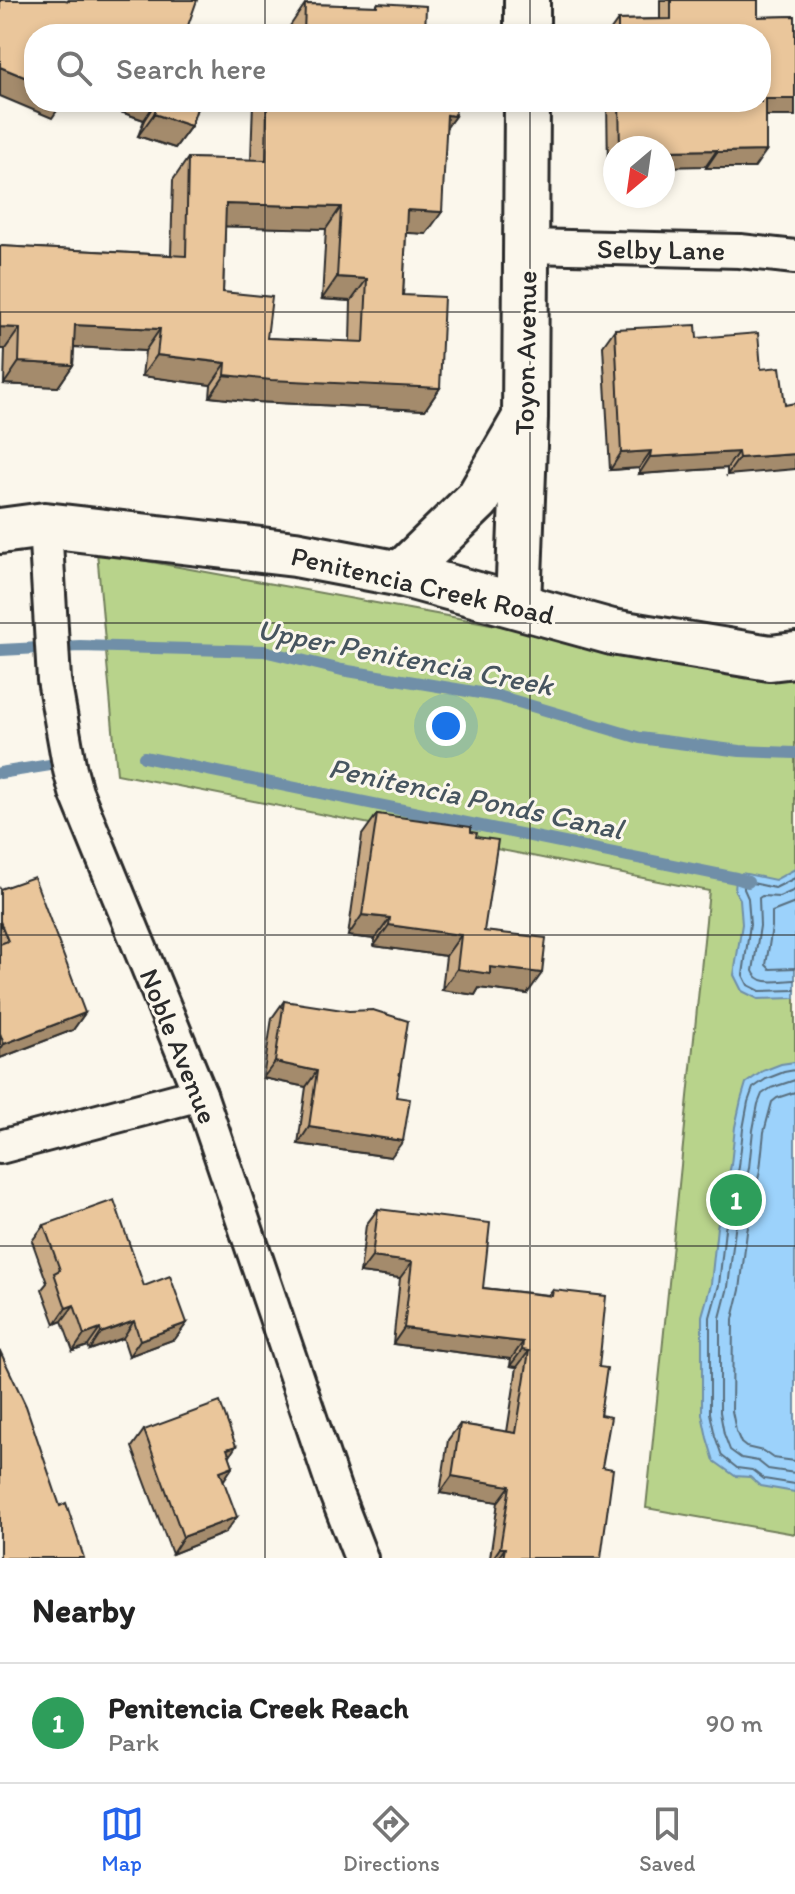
<!DOCTYPE html>
<html lang="en">
<head>
<meta charset="utf-8">
<style>
	body { margin:0; font-family:Itim,sans-serif; background:#f6f6f6; color:#222 }
	.compass { position:absolute; left:603px; top:136px; width:72px; height:72px; border-radius:50%; background:#fff; box-shadow:0 4px 12px #0003; rotate:209deg }
	.you { position:absolute; left:446px; top:726px; width:28px; height:28px; margin:-20px; border:6px solid #fff; border-radius:50%; background:#1a73e8; box-shadow:0 0 0 12px #1a73e833 }
	.badge { display:grid; place-items:center; width:52px; height:52px; border-radius:50%; background:#2563eb; color:#fff; font-size:26px; font-weight:700 }
	.pin { position:absolute; translate:-50% -50%; border:4px solid #fff; box-shadow:0 2px 8px #0006 }
	.list { margin:0; padding:0; list-style:none }
	h2 { display:flex; justify-content:space-between; align-items:center; height:104px; margin:0; padding:0 32px; font-size:34px }
	h2 small { font-size:26px; font-weight:400; color:#767676 }
	.list li { display:grid; grid-template-columns:52px 1fr auto; gap:24px; align-items:center; box-sizing:border-box; height:120px; padding:0 32px; border-top:2px solid #e0e0e0 }
	.list b { display:block; font-size:30px; white-space:nowrap }
	.list p { margin:0; font-size:26px; white-space:nowrap; color:#767676 }
	.list em { font-size:26px; font-style:normal; color:#767676 }
	.icon { flex:none; width:44px; height:44px; fill:none; stroke:currentColor; stroke-width:2; stroke-linecap:round; stroke-linejoin:round }
	.map { position:relative; flex:none; width:795px; height:1558px; overflow:hidden }
	.search { position:absolute; background:#fff; box-shadow:0 4px 12px #0003; left:24px; right:24px; top:24px; height:88px; display:flex; align-items:center; gap:20px; box-sizing:border-box; padding:0 28px; border-radius:32px; color:#767676; font-size:30px }
	.sheet { height:224px; background:#fff }
	nav { display:flex; justify-content:space-around; align-items:center; box-sizing:border-box; height:112px; border-top:2px solid #e0e0e0; background:#fff; font-size:22px; color:#767676 }
	nav a { display:grid; justify-items:center; gap:4px }
	nav .on { color:#2563eb }
	.map>svg:first-child { display:block }
	.green { fill:#b8d38b; stroke:#727f5b; stroke-width:2 }
	.water { fill:#9cd2fb; stroke:#6f8fa8; stroke-width:2 }
	.lines { fill:none; stroke-linecap:round; stroke-linejoin:round }
	.shore { stroke:#586e7e; stroke-width:2 }
	.stream { stroke:#6f8fa8; stroke-width:12 }
	.street-casing { stroke:#2b2b2b; stroke-width:38 }
	.secondary-casing { stroke:#2b2b2b; stroke-width:50 }
	.street { stroke:#fbf7ec; stroke-width:32 }
	.secondary { stroke:#fbf7ec; stroke-width:44 }
	.wall { fill:#c9aa85; stroke:#2b2b2b; stroke-width:2; fill-rule:evenodd }
	.shaded-wall { fill:#a48b6c; stroke:#2b2b2b; stroke-width:2 }
	.building { fill:#eac69b; stroke:#2b2b2b; stroke-width:2; fill-rule:evenodd }
	.grid { fill:none; stroke:#2b2b2b; stroke-width:2; stroke-opacity:0.55 }
	.labels { text-anchor:middle; dominant-baseline:central; stroke-width:6; stroke-linejoin:round; paint-order:stroke }
	.street-label { font-size:28px; fill:#2b2b2b; stroke:#fbf7ec }
	.water-label { font-size:30px; font-style:italic; fill:#47555f; stroke:#fbf7ec }
</style>
</head>
<body>
<div class="map">
<svg width="795" height="1558" viewBox="0 0 795 1558">
	<rect width="100%" height="100%" fill="#fbf7ec"/>
	<filter id="ink" filterUnits="userSpaceOnUse"><feTurbulence type="fractalNoise" baseFrequency=".0125" numOctaves="2"/><feDisplacementMap in="SourceGraphic" scale="16" xChannelSelector="R" yChannelSelector="G"/><feConvolveMatrix kernelMatrix="1 2 1 2 8 2 1 2 1" color-interpolation-filters="sRGB"/></filter>
	<g filter="url(#ink)">
		<!-- green -->
		<path class="green" d="M97 552 518 629 763 681 795 679V1534L646 1508 709 891 117 774Z"/>
		<!-- water -->
		<g class="water">
			<path d="M795 869V998L758 999 742 991 734 975 742 924 740 899 735 891 736 878 742 873 775 880Z"/>
			<path d="M795 1062V1492L760 1486 750 1477 735 1476 714 1461 707 1438 702 1414V1316L711 1284 717 1227 731 1165 735 1127 741 1100 746 1083 763 1071 781 1064Z"/>
		</g>
		<g class="lines">
			<!-- shore -->
			<g class="shore">
				<path d="M795 878 775 888 748 882 744 884V889L748 898 750 924 743 975 748 985 760 991 795 990"/>
				<path d="M795 890 779 897 762 896 759 898 760 926 753 971C759 987 781 980 795 980"/>
				<path d="M795 903 772 912V927L766 965 770 969 795 968"/>
				<path d="M795 1070 784 1072 766 1079 753 1088 748 1102 743 1129 739 1167 725 1229 719 1285 710 1317V1413L715 1436 722 1456 737 1468 752 1470 764 1479 795 1484"/>
				<path d="M795 1080 771 1088 762 1094 758 1104 753 1130 749 1168 735 1230 728 1287 720 1318V1412L724 1434 730 1450 741 1458 758 1461 768 1469 795 1473"/>
				<path d="M795 1092 777 1098 772 1102 764 1132 760 1170 747 1232 740 1290 733 1319 732 1411 736 1431 741 1443 746 1447 763 1451 773 1458 795 1461"/>
			</g>
			<!-- stream -->
			<g class="stream">
				<path d="M0 650 80 646 264 651 342 670 498 696 640 738 740 751 795 753"/>
				<path d="M144 757 736 878 748 882"/>
				<path d="M0 773 50 765"/>
			</g>
			<!-- street casing -->
			<g class="street-casing">
				<g id="street">
					<path d="M527 246 740 251 795 257"/>
					<path d="M45 525 54 680 70 770 76 792 200 1094 335 1491 361 1558"/>
					<path d="M0 1147 200 1094"/>
				</g>
			</g>
			<!-- secondary casing -->
			<g class="secondary-casing">
				<g id="secondary">
					<path d="M527 34V0"/>
					<path d="M0 531 45 525 295 554 401 574 612 632 770 658 795 655"/>
					<path d="M401 574 478 499 522 423"/>
					<path d="M518 605 525 418 527 102"/>
				</g>
			</g>
			<!-- street -->
			<use href="#street" class="street"/>
			<!-- secondary -->
			<use href="#secondary" class="secondary"/>
		</g>
		<!-- wall -->
		<g class="wall">
			<path d="M660 0H758V17L795 16V116H766L754 168H706V166L663 148H615V168H608L607 102H761V34H608L618 20 660 19Z"/>
			<path d="M378 3 425 34H290V26L305 4 376 6Z"/>
			<path d="M92 102H199L191 126 175 148 138 136 144 120Z"/>
			<path d="M253 102H456L455 116 446 128 426 234 406 232 403 295 440 388 425 410 256 402 210 397 211 385 142 376 145 351 74 347 73 365 58 387 4 384 5 349H0V246L171 255 173 180 188 158 251 160ZM225 226 326 229 322 299 351 301 350 342 267 338 223 292Z"/>
			<path d="M615 329 697 338 761 369 785 405 727 475V468L639 474V468L610 470 603 346Z"/>
			<path d="M377 814 471 832 476 837 484 931 527 994 479 988 475 995 442 990 446 956 374 946 375 939 348 936 362 835Z"/>
			<path d="M0 889 85 1013 73 1030 0 1058Z"/>
			<path d="M284 1001 396 1097 391 1157 298 1144 306 1087 263 1078 272 1018Z"/>
			<path d="M378 1209 483 1288 549 1295 553 1290 599 1367 602 1467 601 1558H490L498 1502 440 1493 448 1440 460 1424 507 1432 517 1367 510 1366 511 1359 393 1344 400 1278 360 1273 366 1225Z"/>
			<path d="M44 1225 144 1286 187 1323 175 1339 129 1356 123 1338 90 1350 88 1346 73 1351 62 1321 55 1324 42 1289 47 1283 32 1241Z"/>
			<path d="M144 1430 229 1456 233 1466 223 1480 225 1533 172 1554 132 1447Z"/>
		</g>
		<!-- shaded-wall -->
		<g class="shaded-wall">
			<path d="M0 67 34 81V102H63L52 118 0 96Z"/>
			<path d="M766 99H795V116H754Z"/>
			<path d="M92 102H156L144 120Z"/>
			<path d="M154 114 191 126 175 148 138 136Z"/>
			<path d="M447 115 455 116 440 137Z"/>
			<path d="M717 150 706 166 663 167V151Z"/>
			<path d="M766 151 754 168H706L717 152Z"/>
			<path d="M615 158V168H608Z"/>
			<path d="M226 204 341 207 326 229 211 226Z"/>
			<path d="M407 210 442 212 426 234 392 232Z"/>
			<path d="M337 277 367 279 351 301 322 299Z"/>
			<path d="M75 325 160 329 145 351 60 346Z"/>
			<path d="M0 327 20 328 5 349H0Z"/>
			<path d="M157 355 226 363 211 385 142 376Z"/>
			<path d="M19 362 73 365 58 387 4 384Z"/>
			<path d="M225 375 440 388 425 410 256 402 210 397Z"/>
			<path d="M651 451 639 468 610 470 621 453Z"/>
			<path d="M738 452 727 468 639 474 650 457Z"/>
			<path d="M795 454V469L727 475 739 458Z"/>
			<path d="M362 915 390 918 375 939 348 936Z"/>
			<path d="M389 925 461 935 446 956 374 946Z"/>
			<path d="M490 967 542 973 527 994 479 988 475 995 442 990 457 969Z"/>
			<path d="M85 1013 73 1030 0 1058V1050L4 1044Z"/>
			<path d="M275 1062 317 1071 306 1087 263 1078Z"/>
			<path d="M309 1127 403 1141 391 1157 298 1144Z"/>
			<path d="M372 1257 412 1262 400 1278 360 1273Z"/>
			<path d="M74 1305 62 1321 55 1324 66 1308Z"/>
			<path d="M134 1321 123 1338 90 1350 101 1333Z"/>
			<path d="M187 1323 175 1339 129 1356 140 1340Z"/>
			<path d="M404 1328 523 1342 511 1359 393 1344Z"/>
			<path d="M100 1329 88 1346 73 1351 84 1335Z"/>
			<path d="M522 1350 529 1351 517 1367 510 1366Z"/>
			<path d="M236 1446 225 1463 227 1449Z"/>
			<path d="M233 1466 222 1483 220 1471Z"/>
			<path d="M452 1476 510 1486 498 1502 440 1493Z"/>
			<path d="M237 1517 225 1533 172 1554 183 1537Z"/>
			<path d="M500 1548H505L498 1558H493Z"/>
		</g>
		<!-- building -->
		<g class="building">
			<path d="M0 0H65L69 1V0H197L185 34H34V81L0 67Z"/>
			<path d="M671 0H758V17L795 16V99H766V151L717 152V150L663 151V148H620L619 102H761V34H618V20L671 19Z"/>
			<path d="M378 3 426 6 425 34H304L305 4 377 6Z"/>
			<path d="M158 102H199L191 126 154 114Z"/>
			<path d="M267 102H456L455 116 447 115 442 212 407 210 403 295 444 297 440 388 271 380 225 375 226 363 157 355 160 329 75 325 73 365 19 362 20 328 0 327V246L186 256 188 158 266 160ZM226 204 341 207 337 277 367 279 364 342 267 338 272 297 223 292Z"/>
			<path d="M696 325 697 338 758 333 761 369 780 367 785 405 795 403V454L739 458 738 452 650 457 651 451 621 453 615 329Z"/>
			<path d="M377 814 471 827V832L477 833 476 837 498 840 484 931 546 938 542 973 490 967V974L457 969 461 935 389 925 390 918 362 915Z"/>
			<path d="M34 877 85 1013 4 1044 0 1033V944L8 941 0 921V889Z"/>
			<path d="M284 1001 349 1011 373 1010 408 1021 396 1097 410 1099 403 1141 309 1127 317 1071 275 1062Z"/>
			<path d="M114 1200 144 1286 170 1276 187 1323 140 1340 134 1321 101 1333 100 1329 84 1335 74 1305 66 1308 54 1273 60 1270 44 1225Z"/>
			<path d="M378 1209 490 1223 483 1288 552 1296 553 1290 606 1296 599 1367 607 1368 600 1415 611 1417 602 1467 613 1469 601 1558H503L505 1548H500L510 1486 452 1476 460 1424 516 1433 529 1351 522 1350 523 1342 404 1328 412 1262 372 1257Z"/>
			<path d="M0 1351 26 1406 60 1506 66 1503 84 1558H0Z"/>
			<path d="M220 1402 236 1446 227 1449 233 1466 220 1471 237 1517 183 1537 144 1430Z"/>
		</g>
	</g>
	<!-- grid -->
	<path class="grid" d="M265 0V34M530 0V34M265 102V1558M530 102V1558M0 312H795M0 623H795M0 935H795M0 1246H795"/>
	<g class="labels">
		<!-- street labels -->
		<g class="street-label">
			<text transform="translate(661 249) rotate(1)">Selby Lane</text>
			<text transform="translate(525 353) rotate(-89)">Toyon Avenue</text>
			<text transform="translate(423 585) rotate(13)">Penitencia Creek Road</text>
			<text transform="translate(179 1046) rotate(68)">Noble Avenue</text>
		</g>
		<!-- water labels -->
		<g class="water-label">
			<text transform="translate(405 657) rotate(11)">Upper Penitencia Creek</text>
			<text transform="translate(476 798) rotate(12)">Penitencia Ponds Canal</text>
		</g>
	</g>
</svg>
<svg class="compass" viewBox="-18 -18 36 36"><path d="M0-13l5 13h-10z" fill="#e53935"/><path d="M0 13l5-13h-10z" fill="#767676"/></svg>
<div class="you"></div>
<div class="pin badge" style="left:736px;top:1200px;background:#2e9e5b">1</div>
<div class="search"><svg class="icon" aria-label="search" viewBox="0 0 24 24"><circle cx="10" cy="10" r="6"/><path d="M15 15l6 6"/></svg>Search here</div>
</div>
<section class="sheet">
<h2>Nearby<small></small></h2>
<ul class="list">
<li><span class="badge" style="background:#2e9e5b">1</span><div><b>Penitencia Creek Reach</b><p>Park</p></div><em>90 m</em></li>
</ul>
</section>
<nav>
<a class="on"><svg class="icon" aria-label="map" viewBox="0 0 24 24"><path d="M3 6l6-2 6 2 6-2v14l-6 2-6-2-6 2zM9 4v14M15 6v14"/></svg>Map</a>
<a><svg class="icon" aria-label="directions" viewBox="0 0 24 24"><path d="M12 3l9 9-9 9-9-9zM9 14v-3h6M13 9l2 2-2 2"/></svg>Directions</a>
<a><svg class="icon" aria-label="saved" viewBox="0 0 24 24"><path d="M7 4h10v16l-5-4-5 4z"/></svg>Saved</a>
</nav>
</body>
</html>
